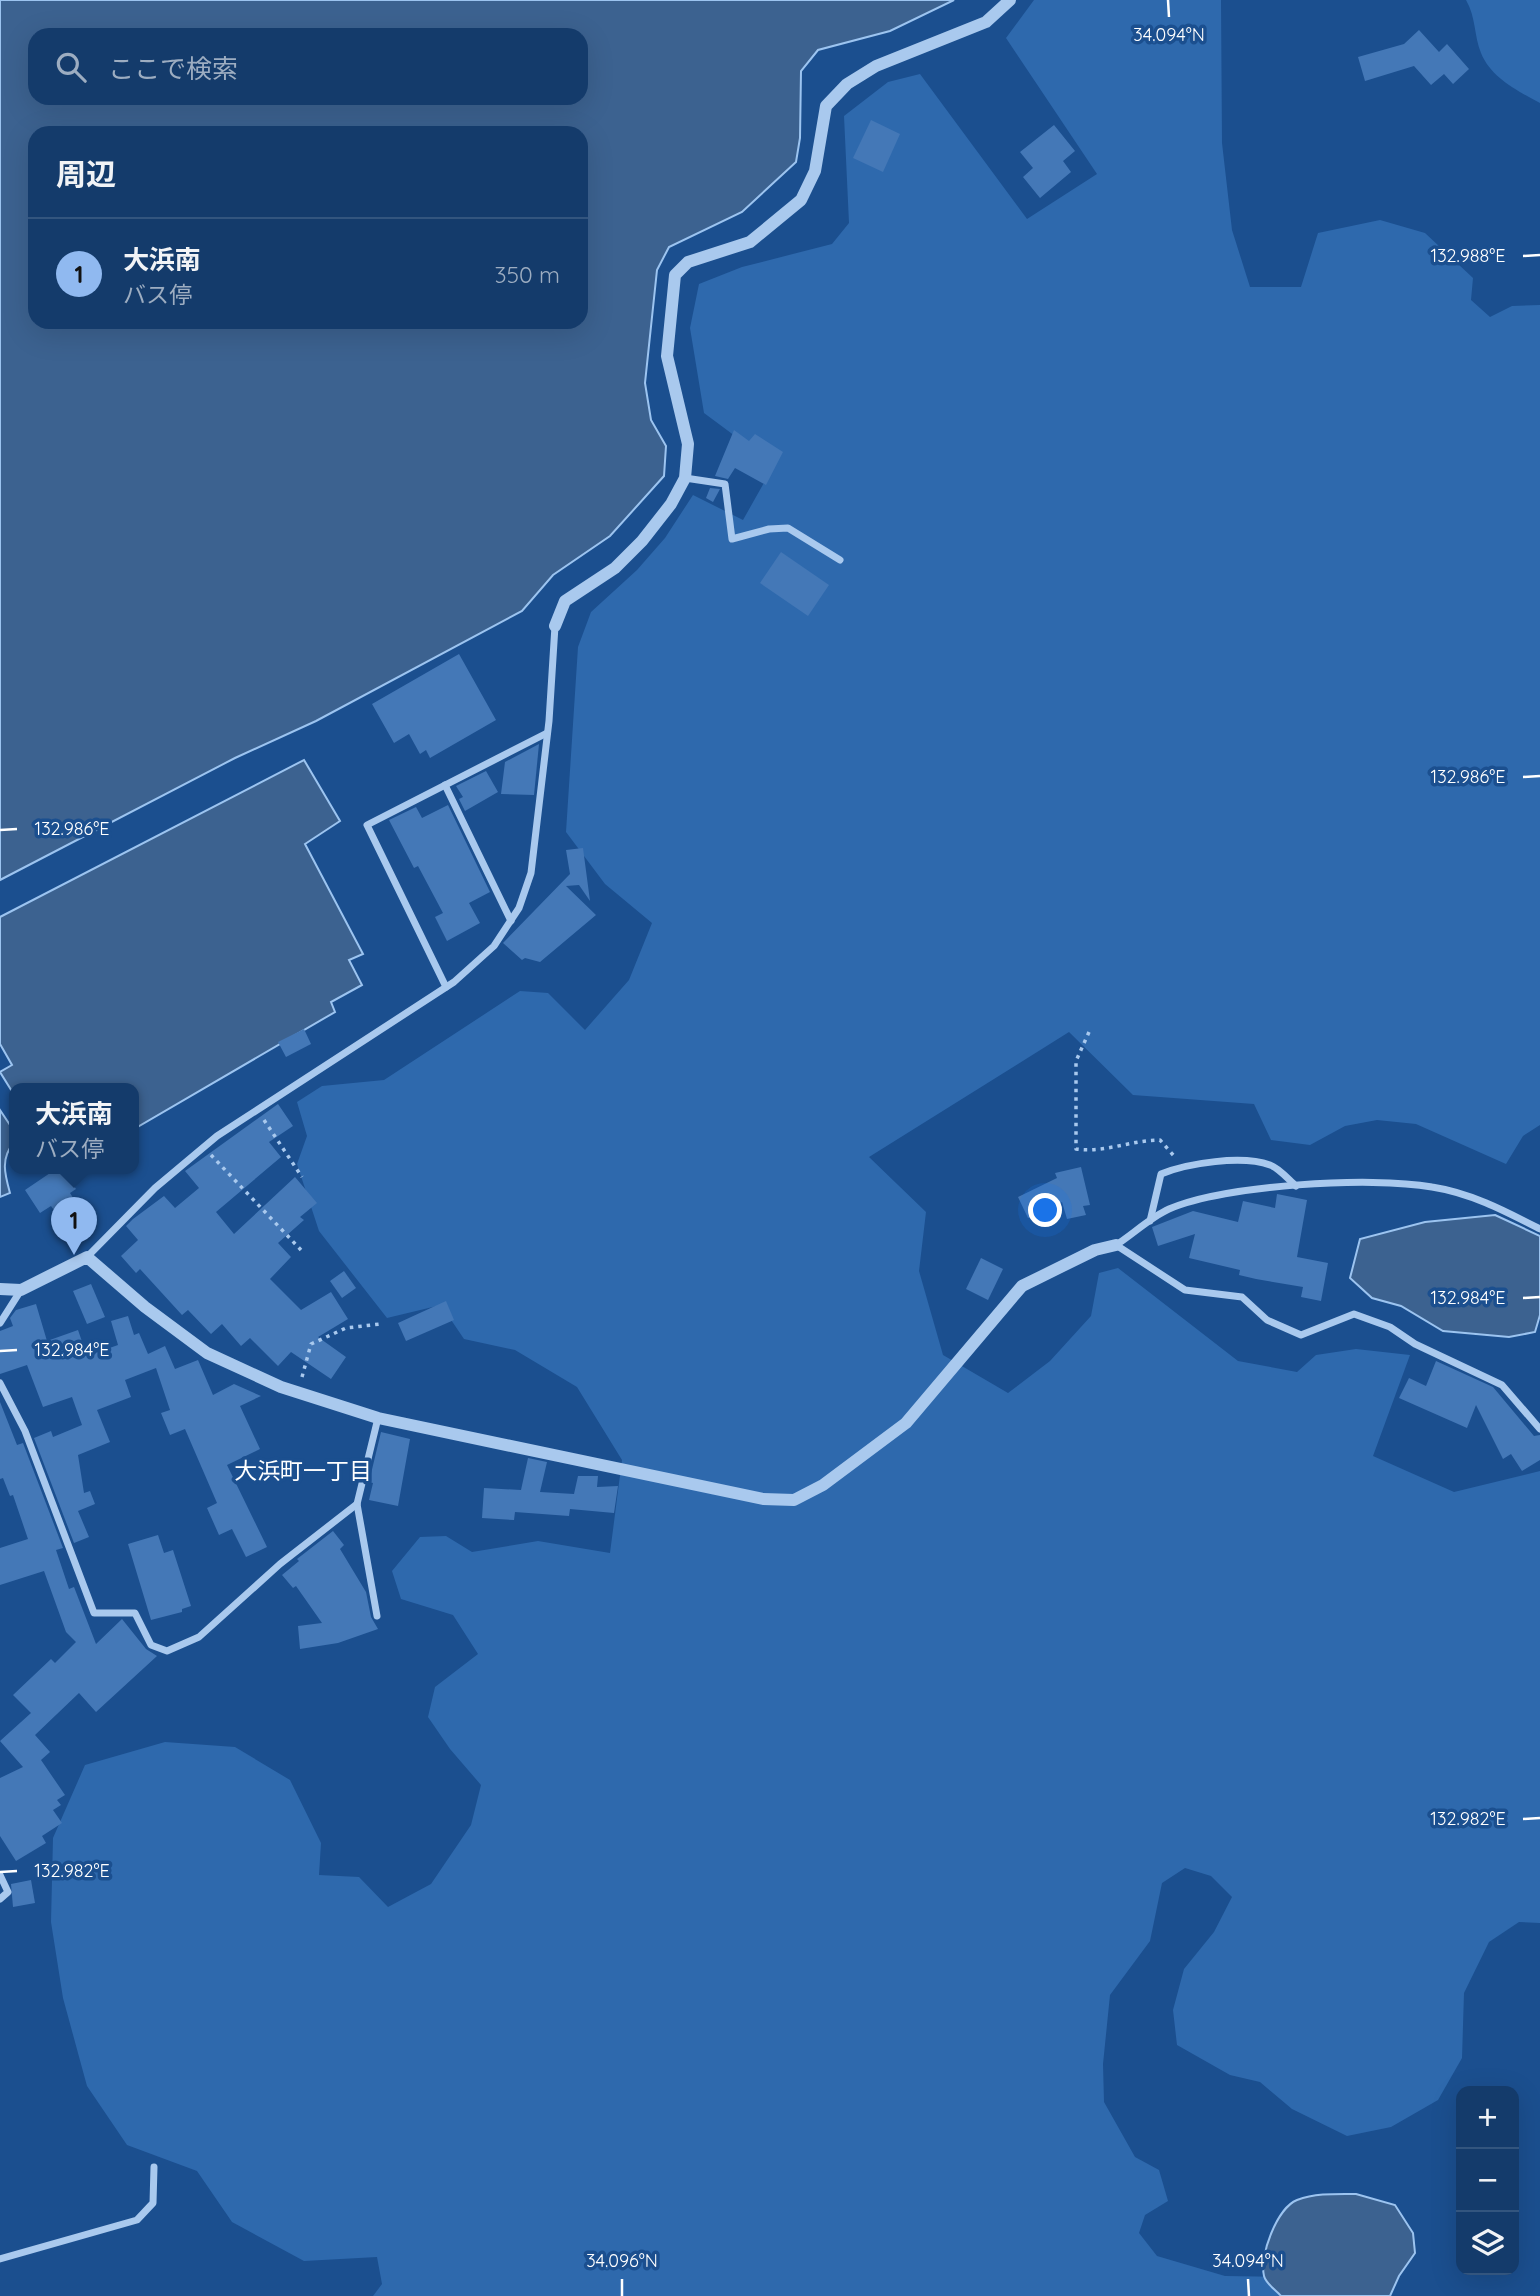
<!DOCTYPE html>
<html lang="ja">
<head>
<meta charset="utf-8">
<style>
	body { margin:0; font-family:Quicksand,"Noto Sans JP",sans-serif; background:#214673; color:#f1f3f6 }
	.controls { position:absolute; right:21px; bottom:21px; display:grid; overflow:hidden; border-radius:14px; box-shadow:0 7px 28px #0002 }
	.controls button { width:63px; height:63px; display:grid; place-items:center; padding:0; border:0; border-bottom:2px solid #33557e; background:#143b6b; color:#f1f3f6; font:35px sans-serif }
	.you { position:absolute; left:1046px; top:1211px; width:24px; height:24px; margin:-18px; border:5px solid #fff; border-radius:50%; background:#1a73e8; box-shadow:0 0 0 10px #1a73e833 }
	.badge { display:grid; place-items:center; width:46px; height:46px; border-radius:50%; background:#90b9f0; color:#111; font-size:23px; font-weight:700 }
	.pin { position:absolute; translate:-50% -58px; filter:drop-shadow(0 2px 4px #0008) }
	.pin::after { content:''; position:absolute; top:37px; width:24px; height:21px; background:inherit; clip-path:polygon(0 0,100% 0,50% 100%) }
	.popup { position:absolute; left:9px; top:1083px; width:130px; height:91px; box-sizing:border-box; display:grid; place-content:center; border-radius:14px; background:#143b6b; filter:drop-shadow(0 2px 5px #0005); font-size:23px; white-space:nowrap; color:#9dadc1 }
	.popup b { font-size:26px; color:#f1f3f6 }
	.popup::after { content:''; position:absolute; left:50%; top:100%; margin-left:-14px; border:14px solid transparent; border-top-color:#143b6b }
	.list { margin:0; padding:0; list-style:none }
	h2 { display:flex; justify-content:space-between; align-items:center; height:91px; margin:0; padding:0 28px; font-size:30px }
	h2 small { font-size:23px; font-weight:400; color:#9dadc1 }
	.list li { display:grid; grid-template-columns:46px 1fr auto; gap:21px; align-items:center; box-sizing:border-box; height:112px; padding:0 28px; border-top:2px solid #33557e }
	.list b { display:block; font-size:26px; white-space:nowrap }
	.list p { margin:0; font-size:23px; white-space:nowrap; color:#9dadc1 }
	.list em { font-size:23px; font-style:normal; color:#9dadc1 }
	.icon { flex:none; width:38px; height:38px; fill:none; stroke:currentColor; stroke-width:2; stroke-linecap:round; stroke-linejoin:round }
	.map { position:relative; flex:none; width:1540px; height:2296px; overflow:hidden }
	.search { position:absolute; background:#143b6b; box-shadow:0 7px 28px #0002; left:28px; top:28px; width:560px; height:77px; display:flex; align-items:center; gap:18px; box-sizing:border-box; padding:0 24px; border-radius:21px; color:#9dadc1; font-size:26px }
	.panel { position:absolute; background:#143b6b; box-shadow:0 7px 28px #0002; left:28px; top:126px; width:560px; height:203px; border-radius:21px }
	.map>svg:first-child { display:block }
	.green { fill:#2e69ad }
	.water { fill:#3c6290; stroke:#9cc4f0; stroke-width:2; fill-rule:evenodd }
	.building { fill:#4478b7 }
	.lines { fill:none; stroke-linecap:round; stroke-linejoin:round }
	.path { stroke:#a9c9ee; stroke-width:3.5; stroke-dasharray:3.5 5; stroke-linecap:butt }
	.minor { stroke:#a9c9ee; stroke-width:7 }
	.tertiary { stroke:#a9c9ee; stroke-width:12 }
	.ticks { fill:none; stroke:#fff; stroke-width:2.5 }
	.labels { text-anchor:middle; dominant-baseline:central; stroke-width:7; stroke-linejoin:round; paint-order:stroke }
	.neighbourhood-label { font-size:23px; fill:#fff; stroke:#1b4f8f }
	.ticks-label { font-size:18px; text-anchor:middle; fill:#fff; stroke:#1b4f8f; stroke-width:7; stroke-linejoin:round; paint-order:stroke }
</style>
</head>
<body>
<div class="map">
<svg width="1540" height="2296" viewBox="0 0 1540 2296">
	<rect width="100%" height="100%" fill="#1b4f8f"/>
	<!-- green -->
	<g class="green">
		<path d="M1034 0H1221L1222 143 1232 230 1250 287H1301L1318 233 1380 220 1425 233 1473 278 1471 300 1490 317 1512 306 1540 305V1125L1523 1136 1506 1164 1416 1124 1377 1120 1345 1126 1310 1145 1271 1140 1254 1104 1133 1095 1069 1032 869 1157 926 1212 919 1271 943 1355 1008 1393 1050 1361 1091 1316 1099 1273 1118 1268 1238 1361 1297 1372 1316 1355 1356 1349 1410 1355 1373 1456 1454 1492 1540 1471V1923L1519 1922 1489 1942 1464 1993 1462 2058 1438 2100 1391 2127 1347 2136 1292 2109 1260 2082 1230 2075 1177 2045 1173 2010 1184 1969 1214 1932 1232 1897 1211 1876 1185 1868 1162 1883 1150 1941 1110 1995 1103 2064 1104 2102 1135 2157 1159 2170 1168 2201 1145 2215 1139 2233 1157 2256 1225 2276 1284 2277 1310 2296H373L382 2284 377 2257 304 2261 232 2222 197 2171 127 2145 87 2086 63 1998 51 1922 53 1838 85 1765 165 1742 235 1747 290 1780 321 1843 319 1875 359 1877 388 1907 431 1884 471 1825 481 1785 450 1749 428 1717 435 1687 478 1654 453 1615 401 1599 392 1571 420 1537 446 1536 472 1552 538 1541 610 1553 622 1460 577 1387 515 1350 464 1339 441 1305 387 1318 319 1231 297 1164 307 1136 297 1102 322 1086 384 1080 520 991 548 993 585 1030 629 980 652 923 605 884 566 832 578 647 591 612 637 570 665 538 693 495 743 520 774 465 704 413 690 328 699 284 742 267 832 244 849 223 844 116 888 82 920 74 1027 219 1097 174 1006 38Z"/>
		<path d="M1466 0H1540V103C1518 91 1491 78 1481 53 1474 36 1476 17 1466 0Z"/>
	</g>
	<!-- water -->
	<g class="water">
		<path d="M0 0H954L890 31 818 50 801 71 800 138 796 162 742 212 669 247 657 270 645 383 651 420 666 446 664 476 610 536 553 575 522 611 316 721 235 758 0 880ZM581 35V98H35V35ZM581 133V322H35V133Z"/>
		<path d="M304 760 340 821 305 844 363 954 349 960 362 985 331 1002 335 1012 134 1129V1089H26L24 1086 14 1089 13 1093 0 1072 12 1065 0 1044V917Z"/>
		<path d="M0 1110 14 1131V1143C0 1158 5 1175 10 1193L0 1197Z"/>
		<path d="M1495 1215 1540 1236V1315L1535 1332 1509 1337 1443 1331 1401 1306 1372 1298 1350 1278 1360 1239 1425 1222Z"/>
		<path d="M1356 2194 1395 2205 1413 2233 1415 2253 1399 2276 1390 2296H1281C1276 2290 1266 2284 1264 2276 1259 2256 1277 2208 1297 2200 1316 2193 1336 2194 1356 2194Z"/>
	</g>
	<!-- building -->
	<g class="building">
		<path d="M1419 30 1439 52 1447 44 1469 69 1453 84 1444 74 1431 85 1414 66 1365 81 1358 57 1404 44Z"/>
		<path d="M871 120 900 134 883 172 853 158Z"/>
		<path d="M1054 125 1075 151 1063 161 1071 172 1040 198 1023 177 1033 168 1020 152Z"/>
		<path d="M734 430 749 441 755 434 783 452 766 485 735 468 728 479 715 476Z"/>
		<path d="M710 488 720 489 713 502 706 498Z"/>
		<path d="M781 552 829 585 808 616 760 583Z"/>
		<path d="M459 654 496 720 430 758 426 750 420 754 409 734 394 743 372 704Z"/>
		<path d="M539 744 534 795 501 794 505 762Z"/>
		<path d="M486 771 498 792 465 811 459 799 463 797 456 786Z"/>
		<path d="M448 805 490 892 469 903 480 923 447 941 435 917 443 913 418 866 414 868 389 820 416 807 422 818Z"/>
		<path d="M583 848 590 901 579 885 566 886 596 915 540 962 525 958 522 960 503 943 570 874 566 850Z"/>
		<path d="M304 1029 311 1044 286 1057 278 1042Z"/>
		<path d="M278 1104 293 1126 269 1142 281 1157 216 1212 234 1234 295 1177 317 1203 300 1217 304 1220 278 1243 291 1257 270 1279 301 1310 331 1292 348 1319 318 1337 346 1357 331 1379 291 1352 278 1366 250 1338 241 1346 222 1324 211 1334 188 1310 182 1315 140 1269 136 1273 121 1256 138 1240 126 1226 133 1219 164 1196 175 1208 199 1188 185 1171Z"/>
		<path d="M1081 1167 1090 1205 1083 1206 1086 1215 1067 1219 1062 1202 1028 1218 1018 1197 1057 1178 1055 1173Z"/>
		<path d="M56 1169H62L76 1189 70 1193 84 1215 66 1227 51 1206 40 1213 25 1190Z"/>
		<path d="M1277 1194 1307 1200 1297 1257 1328 1263 1321 1301 1301 1297 1303 1287 1256 1279 1239 1275 1240 1270 1189 1258 1195 1234 1158 1246 1152 1227 1193 1211 1238 1222 1243 1201 1275 1208Z"/>
		<path d="M981 1258 1003 1269 988 1300 966 1289Z"/>
		<path d="M344 1271 356 1288 342 1298 330 1281Z"/>
		<path d="M91 1284 105 1317 87 1324 73 1291Z"/>
		<path d="M446 1301 454 1320 406 1341 398 1323Z"/>
		<path d="M36 1304 47 1341 78 1330 87 1356 118 1345 111 1321 128 1316 134 1335 139 1333 148 1354 165 1346 175 1369 198 1360 213 1395 234 1384 261 1396 240 1406 260 1449 227 1465 267 1547 246 1557 232 1529 219 1535 207 1508 217 1503 185 1429 170 1435 161 1413 170 1410 156 1368 125 1380 131 1397 97 1410 110 1442 78 1455 84 1493 90 1491 95 1504 78 1511 89 1537 74 1543 34 1438 51 1431 53 1437 82 1425 72 1397 43 1407 27 1365 0 1374V1331L13 1326 10 1318 16 1310Z"/>
		<path d="M1436 1361 1493 1387 1534 1436 1540 1435V1460L1522 1471 1511 1454 1503 1459 1476 1405 1467 1428 1399 1398 1409 1378 1426 1386Z"/>
		<path d="M0 1402 17 1445 23 1443 63 1548 56 1550 69 1589 74 1587 96 1644 122 1619 146 1649 157 1656 96 1712 79 1693 35 1735 50 1752 41 1760 65 1795 57 1800 61 1805 53 1810 62 1823 42 1836 46 1843 16 1861 0 1836V1778L23 1767 0 1741 31 1713 13 1695 51 1659 55 1663 76 1642 66 1632 44 1571 0 1585V1548L28 1539 13 1495 10 1496 3 1478 0 1479Z"/>
		<path d="M381 1432 410 1439 398 1506 369 1500 373 1483 369 1482Z"/>
		<path d="M528 1458 547 1462 540 1492 574 1494 578 1476H598L597 1487 618 1486 614 1513 570 1509 569 1516 515 1512 514 1520 482 1518 484 1488 521 1490Z"/>
		<path d="M333 1531 344 1545 340 1549 366 1592 371 1617 378 1629 338 1643 300 1649 298 1626 322 1623 296 1586 293 1588 282 1575 299 1561 297 1559Z"/>
		<path d="M158 1535 164 1553 173 1550 191 1606 182 1609V1612L151 1620 128 1544Z"/>
		<path d="M31 1880 35 1903 13 1907 11 1884Z"/>
	</g>
	<g class="lines">
		<!-- path -->
		<g class="path">
			<path d="M1089 1032 1076 1061V1149C1104 1153 1132 1140 1160 1140L1174 1156"/>
			<path d="M264 1120 302 1177"/>
			<path d="M211 1155 301 1250"/>
			<path d="M302 1377 311 1344 346 1328 380 1324"/>
		</g>
		<!-- minor -->
		<g class="minor">
			<path d="M685 478 725 484 732 539 769 529 788 528 840 560"/>
			<path d="M445 785 511 921"/>
			<path d="M446 987 367 825 547 733"/>
			<path d="M1150 1221 1161 1174C1188 1163 1242 1155 1270 1165 1279 1168 1289 1180 1296 1186"/>
			<path d="M1540 1229C1505 1211 1471 1193 1432 1187 1370 1176 1225 1185 1169 1209 1151 1217 1133 1234 1116 1245L1185 1290 1242 1297 1267 1320 1301 1335 1354 1314 1390 1327 1415 1344 1502 1385 1540 1429"/>
			<path d="M87 1257 155 1188 217 1136 454 982 494 946 519 908 531 873 549 721 555 626"/>
			<path d="M0 1323 21 1290"/>
			<path d="M0 1383 25 1431 94 1613H135L151 1645 167 1651 199 1637 280 1564 357 1504"/>
			<path d="M377 1616 357 1504 378 1418"/>
			<path d="M0 1875 8 1892 0 1899"/>
			<path d="M0 2259 137 2220 153 2203 154 2167"/>
		</g>
		<!-- tertiary -->
		<g class="tertiary">
			<path d="M555 626 565 601 615 568 642 541 671 504 685 478 688 444 667 356 675 275 688 262 750 242 801 200 815 171 826 106 847 84 876 66 986 22 1010 0"/>
			<path d="M0 1289 21 1290 87 1257 145 1307 207 1353 281 1387 378 1418 763 1499 794 1500 823 1485 906 1423 1022 1286 1095 1250 1116 1245"/>
		</g>
	</g>
	<!-- ticks -->
	<path class="ticks" d="M1168 0 1169 17M1523 256 1540 255M1523 777 1540 776M0 830 17 829M1523 1298 1540 1297M0 1351 17 1350M1523 1819 1540 1818M0 1872 17 1871M622 2279V2296M1248 2279 1249 2296"/>
	<g class="labels">
		<!-- neighbourhood labels -->
		<g class="neighbourhood-label">
			<text x="303" y="1470">大浜町一丁目</text>
		</g>
	</g>
	<g class="ticks-label">
		<text x="1169" y="41">34.094°N</text>
		<text x="1468" y="262">132.988°E</text>
		<text x="1468" y="783">132.986°E</text>
		<text x="72" y="835">132.986°E</text>
		<text x="1468" y="1304">132.984°E</text>
		<text x="72" y="1356">132.984°E</text>
		<text x="1468" y="1825">132.982°E</text>
		<text x="72" y="1877">132.982°E</text>
		<text x="622" y="2267">34.096°N</text>
		<text x="1248" y="2267">34.094°N</text>
	</g>
</svg>
<div class="controls">
<button>+</button>
<button>−</button>
<button><svg class="icon" aria-label="layers" viewBox="0 0 24 24"><path d="M12 4l9 5-9 5-9-5zM3 14l9 5 9-5"/></svg></button>
</div>
<div class="you"></div>
<div class="pin badge" style="left:74px;top:1255px">1</div>
<div class="popup"><b>大浜南</b>バス停</div>
<div class="search"><svg class="icon" aria-label="search" viewBox="0 0 24 24"><circle cx="10" cy="10" r="6"/><path d="M15 15l6 6"/></svg>ここで検索</div>
<section class="panel">
<h2>周辺<small></small></h2>
<ul class="list">
<li><span class="badge">1</span><div><b>大浜南</b><p>バス停</p></div><em>350 m</em></li>
</ul>
</section>
</div>
</body>
</html>
